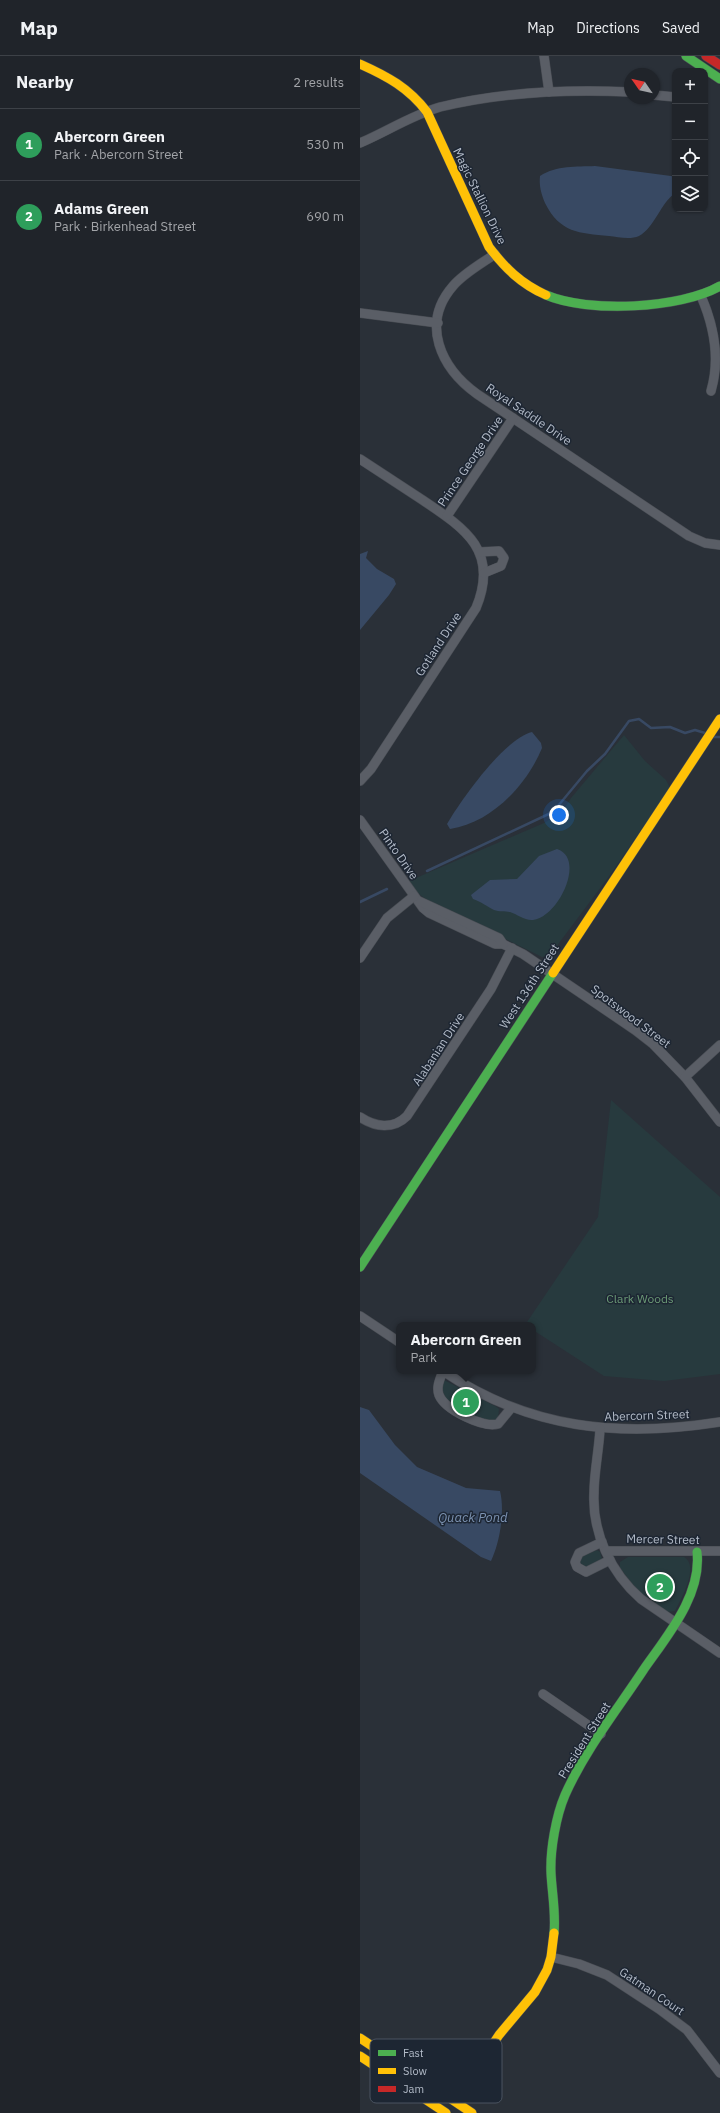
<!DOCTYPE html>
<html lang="en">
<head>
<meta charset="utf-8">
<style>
	body { margin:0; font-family:"IBM Plex Sans",sans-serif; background:#2d3036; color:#f1f3f6 }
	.controls { position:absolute; right:12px; top:12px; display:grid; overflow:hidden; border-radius:8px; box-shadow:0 1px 3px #0004 }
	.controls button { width:36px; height:36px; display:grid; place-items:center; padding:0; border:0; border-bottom:1px solid #3d4147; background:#20242a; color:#f1f3f6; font:20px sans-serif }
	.compass { position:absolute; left:264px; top:12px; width:36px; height:36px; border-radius:50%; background:#20242a; box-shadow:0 1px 3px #0004; rotate:304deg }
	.you { position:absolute; left:199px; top:759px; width:14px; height:14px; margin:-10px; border:3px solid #fff; border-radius:50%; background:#1a73e8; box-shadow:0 0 0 6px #1a73e833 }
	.badge { display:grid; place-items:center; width:26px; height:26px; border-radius:50%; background:#8bbbb9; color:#fff; font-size:13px; font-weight:700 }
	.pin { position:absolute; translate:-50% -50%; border:2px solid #fff; box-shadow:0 1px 4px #0006 }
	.popup { position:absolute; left:36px; top:1266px; width:140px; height:52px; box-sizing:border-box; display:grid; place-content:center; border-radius:8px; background:#20242a; filter:drop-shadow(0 1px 3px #0005); font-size:13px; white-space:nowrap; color:#a2a4a8 }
	.popup b { font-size:15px; color:#f1f3f6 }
	.popup::after { content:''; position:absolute; left:50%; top:100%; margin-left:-8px; border:8px solid transparent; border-top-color:#20242a }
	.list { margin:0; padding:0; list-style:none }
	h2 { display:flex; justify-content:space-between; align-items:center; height:52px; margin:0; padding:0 16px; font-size:17px }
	h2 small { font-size:13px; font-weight:400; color:#a2a4a8 }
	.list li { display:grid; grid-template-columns:26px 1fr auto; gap:12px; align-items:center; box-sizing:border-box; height:72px; padding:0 16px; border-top:1px solid #3d4147 }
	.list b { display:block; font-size:15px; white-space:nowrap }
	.list p { margin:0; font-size:13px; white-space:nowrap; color:#a2a4a8 }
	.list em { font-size:13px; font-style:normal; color:#a2a4a8 }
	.icon { flex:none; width:22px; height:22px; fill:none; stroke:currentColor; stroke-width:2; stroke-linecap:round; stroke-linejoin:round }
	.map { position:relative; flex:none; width:360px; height:2057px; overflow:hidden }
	header { display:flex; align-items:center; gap:24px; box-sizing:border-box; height:56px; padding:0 20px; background:#20242a; border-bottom:1px solid #3d4147 }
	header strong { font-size:19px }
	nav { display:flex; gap:22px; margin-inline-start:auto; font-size:14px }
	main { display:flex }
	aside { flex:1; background:#20242a }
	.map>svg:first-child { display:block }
	.green { fill:#273a3e }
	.water { fill:#384963 }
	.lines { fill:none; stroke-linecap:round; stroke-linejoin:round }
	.stream { stroke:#384963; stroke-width:2.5 }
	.street-casing { stroke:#484c53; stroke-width:10 }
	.fast-casing { stroke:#484c53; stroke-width:10 }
	.slow-casing { stroke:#484c53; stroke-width:10 }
	.jam-casing { stroke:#484c53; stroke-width:10 }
	.street { stroke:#5a5e66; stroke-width:9 }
	.fast { stroke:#4caf50; stroke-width:9 }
	.slow { stroke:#ffc107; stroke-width:9 }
	.jam { stroke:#c62828; stroke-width:9 }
	.labels { text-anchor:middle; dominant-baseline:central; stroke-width:3; stroke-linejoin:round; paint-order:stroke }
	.street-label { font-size:12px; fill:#b4bcc9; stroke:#1d2633 }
	.park-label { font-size:12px; fill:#6b9a76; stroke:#1d2633 }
	.water-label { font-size:13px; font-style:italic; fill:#7c92b1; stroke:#1d2633 }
	.key { fill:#1d2633; stroke:#4a5360; stroke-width:1 }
	.key-label { font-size:11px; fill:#b4bcc9 }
</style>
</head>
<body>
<header>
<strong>Map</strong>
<nav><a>Map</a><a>Directions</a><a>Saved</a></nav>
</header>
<main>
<aside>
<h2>Nearby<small>2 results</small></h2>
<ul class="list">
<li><span class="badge" style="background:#2e9e5b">1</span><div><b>Abercorn Green</b><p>Park · Abercorn Street</p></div><em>530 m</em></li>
<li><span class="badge" style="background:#2e9e5b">2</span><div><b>Adams Green</b><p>Park · Birkenhead Street</p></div><em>690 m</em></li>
</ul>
</aside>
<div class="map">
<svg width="360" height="2057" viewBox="0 0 360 2057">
	<rect width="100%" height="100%" fill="#2a3038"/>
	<!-- green -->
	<g class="green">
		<path d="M264 679 285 705 306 724 310 732 250 819 190 899 182 901 178 899 76 849C65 843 55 837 49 825L184 767 202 756 211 742Z"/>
		<path d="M251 1044 360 1141V1318L304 1325 244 1320 173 1274V1269H165L238 1161Z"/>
		<path d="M84 1324 135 1350 139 1353 138 1362C123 1375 93 1349 81 1338V1327Z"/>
		<path d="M237 1494 240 1496 242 1503 230 1511H220L218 1504 220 1501Z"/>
		<path d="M268 1501H324C340 1510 321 1543 315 1555L307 1556 277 1534 260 1512V1506Z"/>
	</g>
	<!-- water -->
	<g class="water">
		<path d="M235 110 311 120 315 121V137C300 148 295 171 279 180 270 184 258 181 249 180 219 177 200 177 185 147 181 137 179 130 180 120 197 109 216 111 235 110Z"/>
		<path d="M8 495 6 502 17 513 34 523 36 528 29 539 0 574V498Z"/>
		<path d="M172 676 181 687 182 692C167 729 131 767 90 773L87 768C101 744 144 683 172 676Z"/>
		<path d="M197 793C226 802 199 861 173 864 165 865 157 858 150 856 145 855 139 856 134 854 126 850 122 846 113 843L111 839 130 824 157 823 179 800Z"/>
		<path d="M0 1351 9 1354 35 1389 57 1411 106 1432 140 1435C145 1455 140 1486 131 1505L121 1501 0 1417Z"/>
	</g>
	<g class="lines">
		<!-- stream -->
		<g class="stream">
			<path d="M353 681H360"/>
			<path d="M67 815 193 756 227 715 245 698 269 665 279 663 291 672 310 671 325 677 335 674 345 677"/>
			<path d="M0 846 27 833"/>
		</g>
		<!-- street casing -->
		<g class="street-casing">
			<g id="street">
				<path d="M184 0 189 36"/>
				<path d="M294 39 315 41"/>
				<path d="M0 87C26 76 52 59 80 51 142 36 207 33 270 36"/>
				<path d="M135 198C121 208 104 217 93 230 60 268 81 312 117 338L329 480 345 487 360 489"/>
				<path d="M341 240C354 270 360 304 351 335"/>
				<path d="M0 257 78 267"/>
				<path d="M0 403C20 416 41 430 61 443 104 472 140 494 116 552L11 713 0 725"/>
				<path d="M87 460 153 362"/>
				<path d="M119 496 139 495 144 502 141 510 124 517"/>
				<path d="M0 764 63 852 69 857 135 888H143L163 898 275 974 293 988 325 1021 360 1066"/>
				<path d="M59 845 139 882 143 888"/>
				<path d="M0 902 27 862 54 840"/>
				<path d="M325 1021 360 989"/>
				<path d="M0 1061C15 1071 33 1074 47 1060L131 933 152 892"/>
				<path d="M0 1260 39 1286"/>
				<path d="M152 1351 138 1368C123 1372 85 1354 79 1339 76 1331 80 1323 83 1315 169 1373 259 1382 360 1366"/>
				<path d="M240 1373C239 1394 234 1416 234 1437 232 1477 251 1517 281 1543L360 1597"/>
				<path d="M242 1486 219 1497 215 1506 217 1511 226 1516 250 1504"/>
				<path d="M246 1495H360"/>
				<path d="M183 1638 241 1678"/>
				<path d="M191 1901 219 1908 247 1919 299 1953 327 1974 360 2017"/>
				<path d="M89 2041 113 2007 123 2003"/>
			</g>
		</g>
		<!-- fast casing -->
		<g class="fast-casing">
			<g id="fast">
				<path d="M326 0 360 23"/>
				<path d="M186 239C228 257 320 253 360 230"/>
				<path d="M0 1211 193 917"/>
				<path d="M194 1877C196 1857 192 1837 191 1817 190 1794 196 1760 205 1739 225 1694 257 1654 284 1613 307 1580 342 1539 337 1496"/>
			</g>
		</g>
		<!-- slow casing -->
		<g class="slow-casing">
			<g id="slow">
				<path d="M0 8C27 20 49 32 67 56L129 191C145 212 161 228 186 239"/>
				<path d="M193 917 360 663"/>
				<path d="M0 1982 112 2057"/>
				<path d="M0 2000 86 2057"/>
				<path d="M99 2048 122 2013 123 2003 139 1979 175 1936 187 1914 191 1901 194 1877"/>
			</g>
		</g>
		<!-- jam casing -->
		<g class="jam-casing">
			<path id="jam" d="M346 0 360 9"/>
		</g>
		<!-- street -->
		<use href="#street" class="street"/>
		<!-- fast -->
		<use href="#fast" class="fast"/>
		<!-- slow -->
		<use href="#slow" class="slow"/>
		<!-- jam -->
		<use href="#jam" class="jam"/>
	</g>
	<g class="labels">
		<!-- street labels -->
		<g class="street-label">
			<text transform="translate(120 140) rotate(64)">Magic Stallion Drive</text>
			<text transform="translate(169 358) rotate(34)">Royal Saddle Drive</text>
			<text transform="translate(110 405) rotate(-56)">Prince George Drive</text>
			<text transform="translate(78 588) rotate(-57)">Gotland Drive</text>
			<text transform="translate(39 798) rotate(55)">Pinto Drive</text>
			<text transform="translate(169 930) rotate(-57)">West 136th Street</text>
			<text transform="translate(271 960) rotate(37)">Spotswood Street</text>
			<text transform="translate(78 993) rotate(-57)">Alabanian Drive</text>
			<text transform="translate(287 1359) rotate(-2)">Abercorn Street</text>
			<text transform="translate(303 1483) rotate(1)">Mercer Street</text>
			<text transform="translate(224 1684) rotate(-58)">President Street</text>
			<text transform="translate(292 1935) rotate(34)">Gatman Court</text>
		</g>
		<!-- park labels -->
		<g class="park-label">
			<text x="280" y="1242">Clark Woods</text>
		</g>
		<!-- water labels -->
		<g class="water-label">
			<text x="113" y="1461">Quack Pond</text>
		</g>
	</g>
	<!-- legend -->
	<rect x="10" y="1983" width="132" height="64" rx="6" class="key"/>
	<rect x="18" y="1994" width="18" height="6" fill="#4caf50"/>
	<rect x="18" y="2012" width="18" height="6" fill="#ffc107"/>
	<rect x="18" y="2030" width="18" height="6" fill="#c62828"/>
	<g class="key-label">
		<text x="43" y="2001">Fast</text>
		<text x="43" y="2019">Slow</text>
		<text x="43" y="2037">Jam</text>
	</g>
</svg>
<div class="controls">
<button>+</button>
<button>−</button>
<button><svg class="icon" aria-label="locate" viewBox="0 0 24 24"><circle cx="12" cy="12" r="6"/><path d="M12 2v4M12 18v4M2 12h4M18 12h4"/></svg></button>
<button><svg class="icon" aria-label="layers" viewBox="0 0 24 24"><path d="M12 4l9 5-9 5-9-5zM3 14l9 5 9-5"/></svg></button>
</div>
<svg class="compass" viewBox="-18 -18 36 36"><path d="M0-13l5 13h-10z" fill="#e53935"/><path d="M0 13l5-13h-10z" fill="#a2a4a8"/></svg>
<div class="you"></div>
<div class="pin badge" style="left:106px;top:1346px;background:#2e9e5b">1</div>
<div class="popup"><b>Abercorn Green</b>Park</div>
<div class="pin badge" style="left:300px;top:1531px;background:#2e9e5b">2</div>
</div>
</main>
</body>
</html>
